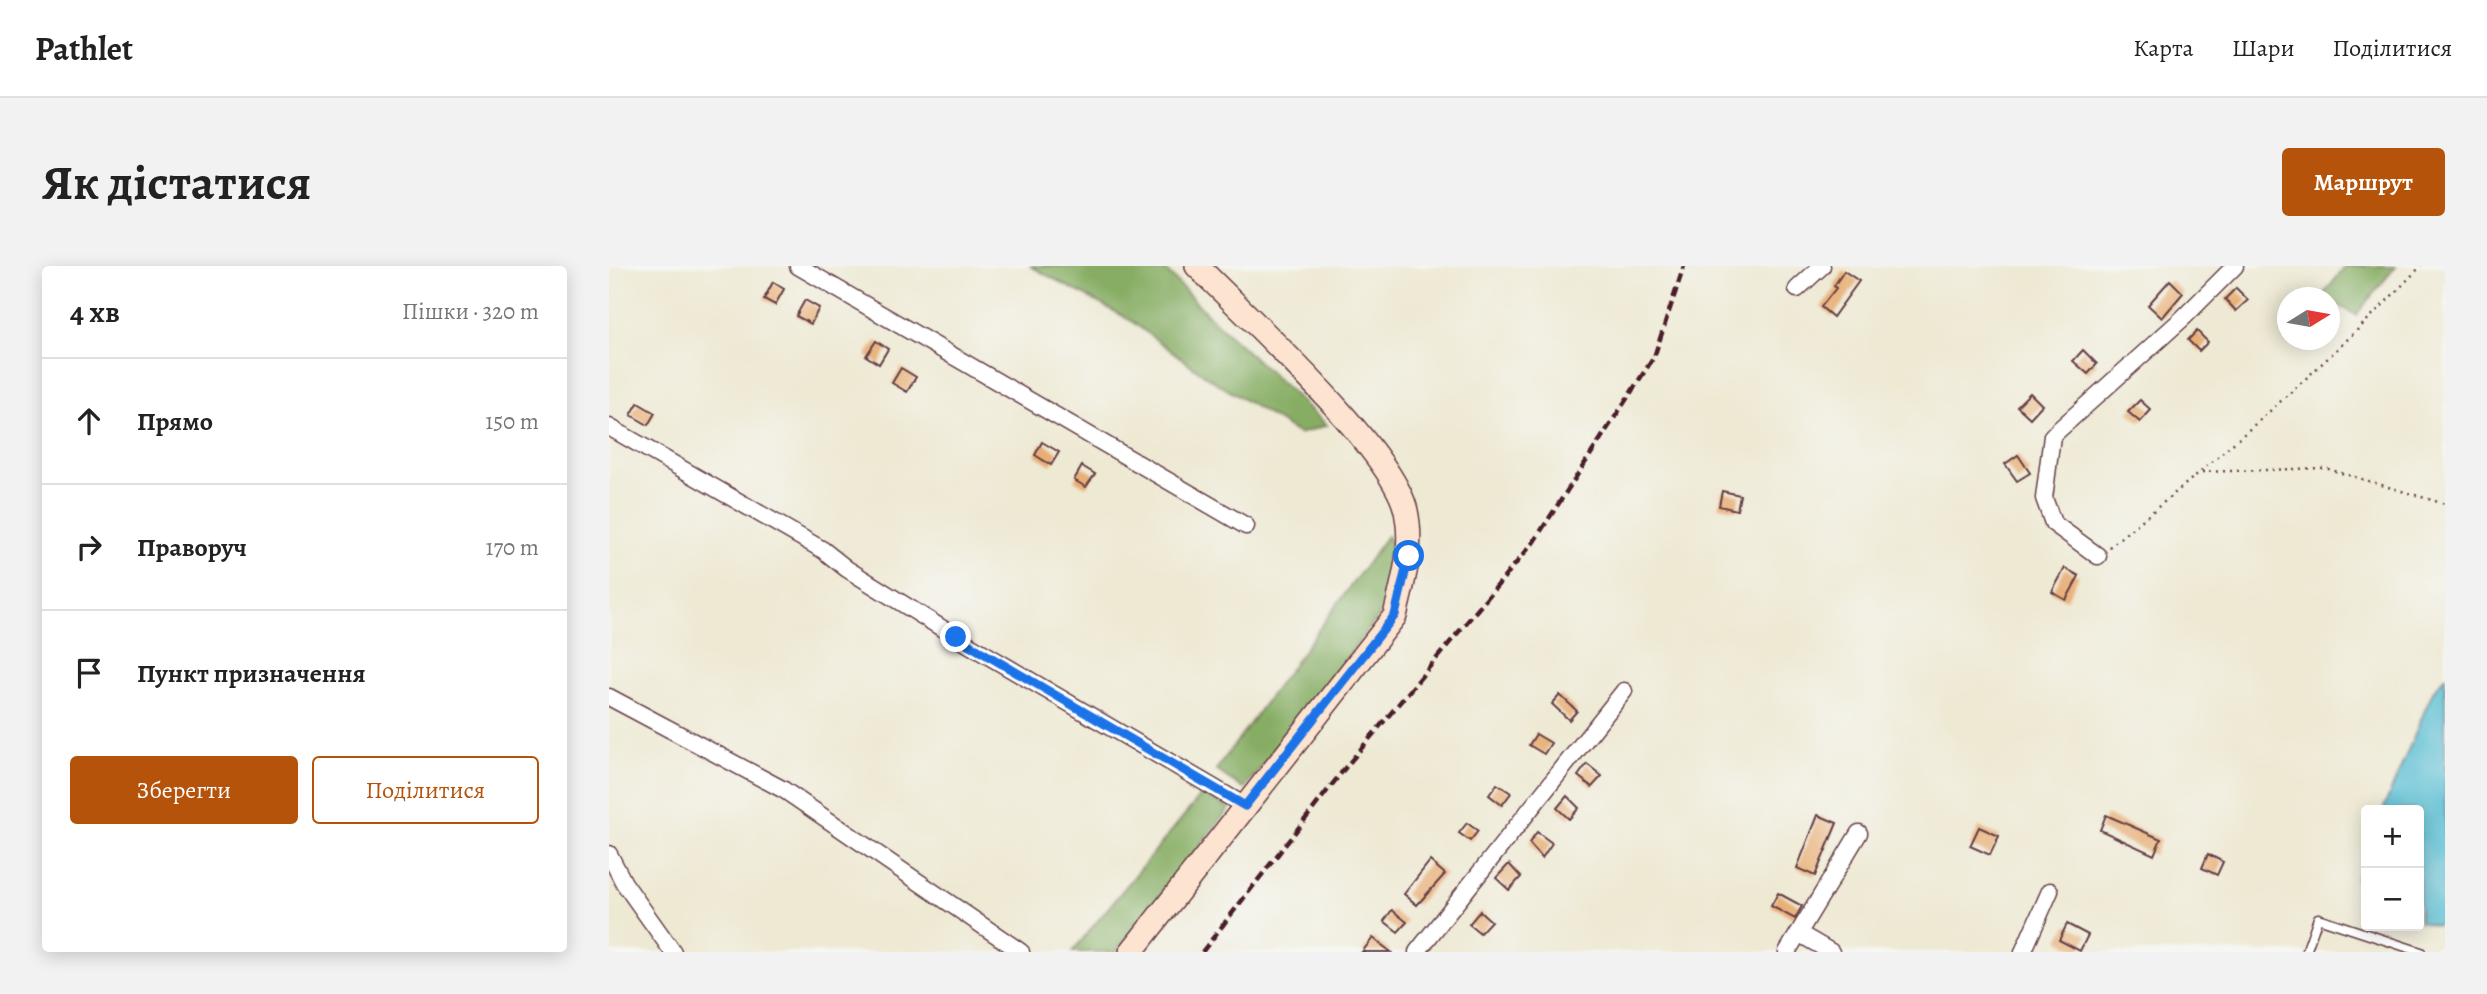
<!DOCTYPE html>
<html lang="uk">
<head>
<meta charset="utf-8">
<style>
	body { margin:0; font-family:Alegreya,serif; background:#f2f2f2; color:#222 }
	.controls { position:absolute; right:21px; bottom:21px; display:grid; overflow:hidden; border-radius:7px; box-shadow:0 4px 18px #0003 }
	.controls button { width:63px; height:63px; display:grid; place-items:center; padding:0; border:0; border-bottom:2px solid #e0e0e0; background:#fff; color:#222; font:35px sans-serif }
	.compass { position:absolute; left:1668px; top:21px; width:63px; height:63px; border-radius:50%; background:#fff; box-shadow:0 4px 18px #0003; rotate:79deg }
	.stop { position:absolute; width:21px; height:21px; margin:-16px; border:5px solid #1a73e8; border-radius:50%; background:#fff }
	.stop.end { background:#1a73e8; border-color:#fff; box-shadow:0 2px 7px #0008 }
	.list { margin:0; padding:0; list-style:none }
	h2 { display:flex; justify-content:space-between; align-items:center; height:91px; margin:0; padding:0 28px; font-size:30px }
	h2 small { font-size:23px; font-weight:400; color:#767676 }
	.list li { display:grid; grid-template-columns:46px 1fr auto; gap:21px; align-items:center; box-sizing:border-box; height:126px; padding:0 28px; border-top:2px solid #e0e0e0 }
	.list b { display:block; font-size:26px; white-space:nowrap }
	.list em { font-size:23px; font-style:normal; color:#767676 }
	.actions { display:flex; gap:14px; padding:21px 28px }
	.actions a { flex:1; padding:16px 0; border:2px solid #b45309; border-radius:7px; text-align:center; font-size:24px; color:#b45309 }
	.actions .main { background:#b45309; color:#fff }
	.icon { flex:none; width:38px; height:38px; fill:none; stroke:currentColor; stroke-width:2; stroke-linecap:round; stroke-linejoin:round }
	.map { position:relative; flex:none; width:1836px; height:686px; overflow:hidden; border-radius:7px }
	header { display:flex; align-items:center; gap:42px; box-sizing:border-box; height:98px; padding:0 35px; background:#fff; border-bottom:2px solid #e0e0e0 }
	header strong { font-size:33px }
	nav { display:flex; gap:38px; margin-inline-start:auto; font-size:24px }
	.intro { display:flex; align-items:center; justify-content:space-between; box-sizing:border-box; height:168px; padding:0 42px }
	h1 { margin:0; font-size:49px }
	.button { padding:18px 32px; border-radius:7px; background:#b45309; color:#fff; font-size:24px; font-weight:700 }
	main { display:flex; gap:42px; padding:0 42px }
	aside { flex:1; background:#fff; border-radius:7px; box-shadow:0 4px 18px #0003 }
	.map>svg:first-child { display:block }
	.forest { fill:#86ad63; stroke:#686647; stroke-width:2 }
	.water { fill:#56bdd3; stroke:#506e7f; stroke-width:2 }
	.building { fill:#e8ae74 }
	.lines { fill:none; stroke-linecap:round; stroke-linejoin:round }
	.lane-casing { stroke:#633d44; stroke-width:11 }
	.street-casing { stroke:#633d44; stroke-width:19 }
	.secondary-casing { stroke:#633d44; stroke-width:26 }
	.path { stroke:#633d44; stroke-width:2.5; stroke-dasharray:2 5; stroke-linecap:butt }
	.lane { stroke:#fff; stroke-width:8 }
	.street { stroke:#fff; stroke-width:16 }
	.secondary { stroke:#fde4d1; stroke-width:23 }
	.rail { stroke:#4a1f2b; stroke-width:4.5; stroke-dasharray:10 5; stroke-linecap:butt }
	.route { stroke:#1a73e8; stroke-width:9 }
</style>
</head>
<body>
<header>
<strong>Pathlet</strong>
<nav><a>Карта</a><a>Шари</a><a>Поділитися</a></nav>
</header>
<div class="intro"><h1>Як дістатися</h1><a class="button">Маршрут</a></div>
<main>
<aside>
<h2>4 хв<small>Пішки · 320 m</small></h2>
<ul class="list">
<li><svg class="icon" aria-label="ahead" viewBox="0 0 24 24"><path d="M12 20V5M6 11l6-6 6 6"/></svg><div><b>Прямо</b></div><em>150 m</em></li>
<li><svg class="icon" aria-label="right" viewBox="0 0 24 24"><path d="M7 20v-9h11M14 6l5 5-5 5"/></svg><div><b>Праворуч</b></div><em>170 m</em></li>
<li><svg class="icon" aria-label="arrive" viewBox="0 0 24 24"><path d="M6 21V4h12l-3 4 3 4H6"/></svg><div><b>Пункт призначення</b></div></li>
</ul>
<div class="actions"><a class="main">Зберегти</a><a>Поділитися</a></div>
</aside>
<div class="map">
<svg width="1836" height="686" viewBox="0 0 1836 686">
	<rect width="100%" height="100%" fill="#f6f6f2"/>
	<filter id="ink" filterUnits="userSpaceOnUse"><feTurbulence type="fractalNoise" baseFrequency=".0143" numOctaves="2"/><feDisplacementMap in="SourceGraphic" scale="14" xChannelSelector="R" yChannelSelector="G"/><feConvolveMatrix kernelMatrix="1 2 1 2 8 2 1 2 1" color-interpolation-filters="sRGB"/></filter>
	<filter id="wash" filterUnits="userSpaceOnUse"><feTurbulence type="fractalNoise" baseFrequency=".00686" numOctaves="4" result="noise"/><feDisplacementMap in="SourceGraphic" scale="28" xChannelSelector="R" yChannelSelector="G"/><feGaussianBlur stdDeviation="1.57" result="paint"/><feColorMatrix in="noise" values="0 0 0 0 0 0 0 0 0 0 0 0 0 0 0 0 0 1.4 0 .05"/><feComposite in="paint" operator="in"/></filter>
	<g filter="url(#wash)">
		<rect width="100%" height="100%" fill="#eee9d3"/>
		<!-- forest -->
		<g class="forest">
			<path d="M421 0H553L602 52 718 159 690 168 595 109 518 52Z"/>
			<path d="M1737 0H1787L1747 49 1713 30Z"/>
			<path d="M778 270 789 290 774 345 635 523 607 504Z"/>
			<path d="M593 528 621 542 507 686H463Z"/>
		</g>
		<!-- water -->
		<g class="water">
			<path d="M1836 411V656L1827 659 1810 655V544H1774L1824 425Z"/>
			<path d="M1757 586V631L1747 612Z"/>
		</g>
		<g id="blocks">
			<!-- building -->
			<g class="building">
				<path d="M1235 5 1250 15 1224 51 1212 41 1227 22 1225 20Z"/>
				<path d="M1561 14 1574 27 1553 52 1539 39Z"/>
				<path d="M164 16 175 23 166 39 155 33Z"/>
				<path d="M1627 22 1639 34 1627 45 1616 33Z"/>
				<path d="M196 34 210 42 202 58 187 50Z"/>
				<path d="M1588 65 1599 76 1590 85 1579 74Z"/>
				<path d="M267 75 279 83 270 98 257 90Z"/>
				<path d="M1474 84 1488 98 1479 108 1464 95Z"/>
				<path d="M292 102 307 111 298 126 283 117Z"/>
				<path d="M1421 127 1433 139 1421 152 1408 140Z"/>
				<path d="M1531 134 1542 144 1531 156 1519 146Z"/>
				<path d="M29 137 46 147 39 159 22 149Z"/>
				<path d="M433 176 450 186 442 199 426 189Z"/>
				<path d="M1409 189 1421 207 1408 215 1396 198Z"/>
				<path d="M473 200 486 208 477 221 465 214Z"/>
				<path d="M1113 225 1131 229 1128 244 1110 240Z"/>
				<path d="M1456 302 1470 310 1457 334 1443 326Z"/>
				<path d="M951 429 968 445 960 454 943 438Z"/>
				<path d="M927 468 942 477 935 488 920 479Z"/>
				<path d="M978 498 993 510 983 521 969 510Z"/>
				<path d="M888 518 902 527 893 539 880 529Z"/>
				<path d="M958 530 970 542 960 553 948 542Z"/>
				<path d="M1209 549 1228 557 1206 610 1188 602Z"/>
				<path d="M1497 549 1552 573 1545 589 1491 564Z"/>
				<path d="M858 557 869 565 861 575 850 567Z"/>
				<path d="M1370 561 1390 570 1381 589 1361 580Z"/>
				<path d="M928 566 943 577 933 592 920 577Z"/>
				<path d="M1599 588 1614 596 1608 609 1593 602Z"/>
				<path d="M821 595 836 608 808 639 795 628Z"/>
				<path d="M900 598 912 611 900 624 887 612Z"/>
				<path d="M1169 627 1193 640 1186 653 1162 640Z"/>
				<path d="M783 644 798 656 789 666 775 655Z"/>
				<path d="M871 645 882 655 871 667 860 658Z"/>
				<path d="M1458 658 1479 669 1471 685 1450 674Z"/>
				<path d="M764 672 782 686H753Z"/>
			</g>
		</g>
	</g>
	<g filter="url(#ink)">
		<use href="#blocks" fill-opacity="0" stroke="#633d44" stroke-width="2"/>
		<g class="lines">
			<!-- lane casing -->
			<g class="lane-casing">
				<path id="lane" d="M1697 686 1709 652 1812 686"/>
			</g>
			<!-- street casing -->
			<g class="street-casing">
				<g id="street">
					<path d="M189 0 637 260"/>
					<path d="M1188 23 1213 0"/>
					<path d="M0 161 214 284 238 303 347 371 636 540"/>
					<path d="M1489 290 1444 257 1435 232 1443 170 1574 52 1626 0"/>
					<path d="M0 431 175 524 412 686"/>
					<path d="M0 588 15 617 64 686"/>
					<path d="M1191 668 1222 686"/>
					<path d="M808 686 1015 425"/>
					<path d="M1178 686 1250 567"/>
					<path d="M1414 686 1441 625"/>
				</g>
			</g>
			<!-- secondary casing -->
			<g class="secondary-casing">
				<path id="secondary" d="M522 686 786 350C794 315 805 281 797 245 784 184 637 50 588 0"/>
			</g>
			<!-- path -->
			<g class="path">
				<path d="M1593 206 1716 202 1836 238"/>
				<path d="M1500 281C1609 193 1715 101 1812 0"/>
			</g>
			<!-- lane -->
			<use href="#lane" class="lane"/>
			<!-- street -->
			<use href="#street" class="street"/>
			<!-- secondary -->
			<use href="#secondary" class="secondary"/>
			<!-- rail -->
			<path class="rail" d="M593 686 736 502 924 277 1045 91 1075 0"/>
		</g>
	</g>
	<g class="lines" filter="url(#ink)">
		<!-- route -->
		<path class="route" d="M347 371 636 540 786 349 800 290"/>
	</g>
</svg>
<div class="controls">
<button>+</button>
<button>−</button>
</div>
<svg class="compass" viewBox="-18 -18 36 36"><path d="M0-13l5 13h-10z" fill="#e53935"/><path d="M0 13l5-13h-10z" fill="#767676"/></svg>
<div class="stop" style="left:800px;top:290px"></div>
<div class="stop end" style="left:347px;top:371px"></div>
</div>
</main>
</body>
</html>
